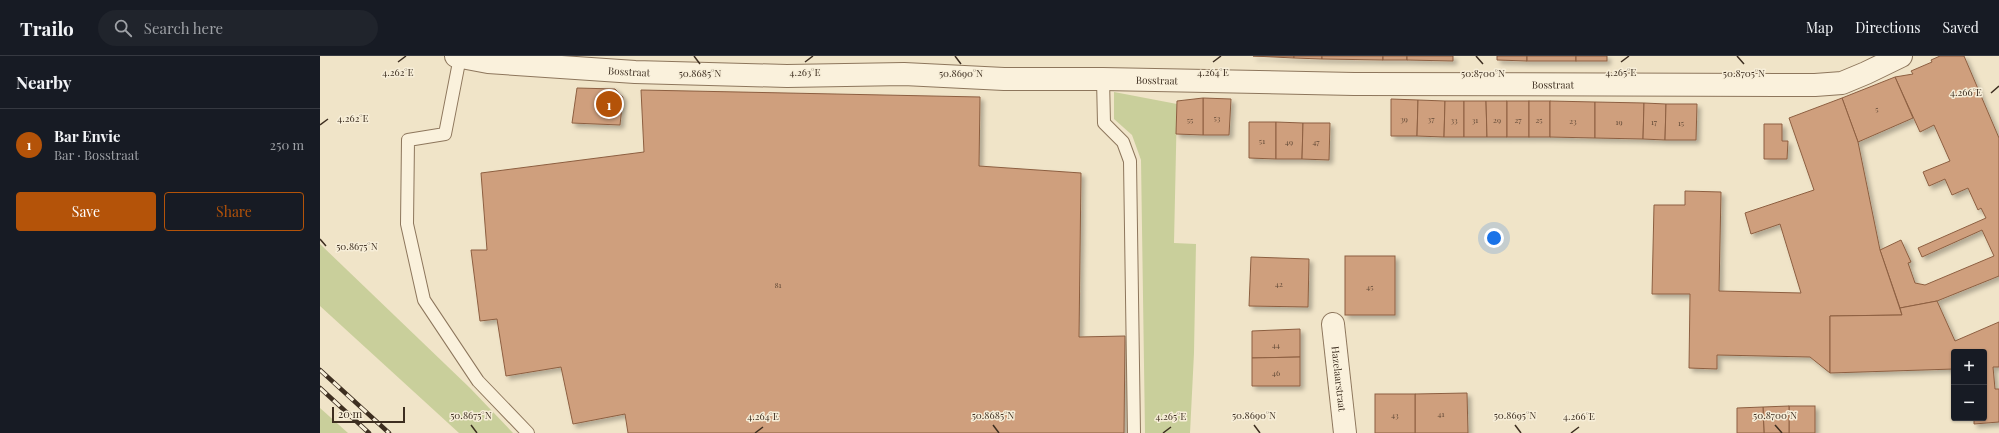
<!DOCTYPE html>
<html lang="en">
<head>
<meta charset="utf-8">
<style>
	body { margin:0; font-family:"Playfair Display",serif; background:#20242c; color:#f1f3f6 }
	.controls { position:absolute; right:12px; bottom:12px; display:grid; overflow:hidden; border-radius:4px; box-shadow:0 1px 3px #0004 }
	.controls button { width:36px; height:36px; display:grid; place-items:center; padding:0; border:0; border-bottom:1px solid #363941; background:#171b24; color:#f1f3f6; font:20px sans-serif }
	.scale { position:absolute; left:12px; bottom:10px; width:73px; box-sizing:border-box; padding-left:4px; border:2px solid #3d2e20; border-top:0; font-size:11px; line-height:14px; white-space:nowrap; color:#3d2e20; -webkit-text-stroke:3px #f7eed8; paint-order:stroke }
	.you { position:absolute; left:1174px; top:182px; width:14px; height:14px; margin:-10px; border:3px solid #fff; border-radius:50%; background:#1a73e8; box-shadow:0 0 0 6px #1a73e833 }
	.badge { display:grid; place-items:center; width:26px; height:26px; border-radius:50%; background:#b45309; color:#fff; font-size:13px; font-weight:700 }
	.pin { position:absolute; translate:-50% -50%; border:2px solid #fff; box-shadow:0 1px 4px #0006 }
	.list { margin:0; padding:0; list-style:none }
	h2 { display:flex; justify-content:space-between; align-items:center; height:52px; margin:0; padding:0 16px; font-size:17px }
	h2 small { font-size:13px; font-weight:400; color:#9ea1a6 }
	.list li { display:grid; grid-template-columns:26px 1fr auto; gap:12px; align-items:center; box-sizing:border-box; height:72px; padding:0 16px; border-top:1px solid #363941 }
	.list b { display:block; font-size:15px; white-space:nowrap }
	.list p { margin:0; font-size:13px; white-space:nowrap; color:#9ea1a6 }
	.list em { font-size:13px; font-style:normal; color:#9ea1a6 }
	.actions { display:flex; gap:8px; padding:12px 16px }
	.actions a { flex:1; padding:9px 0; border:1px solid #b45309; border-radius:4px; text-align:center; font-size:14px; color:#b45309 }
	.actions .main { background:#b45309; color:#fff }
	.icon { flex:none; width:22px; height:22px; fill:none; stroke:currentColor; stroke-width:2; stroke-linecap:round; stroke-linejoin:round }
	.map { position:relative; flex:none; width:1679px; height:377px; overflow:hidden }
	header { display:flex; align-items:center; gap:24px; box-sizing:border-box; height:56px; padding:0 20px; background:#171b24; border-bottom:1px solid #363941 }
	header strong { font-size:19px }
	nav { display:flex; gap:22px; margin-inline-start:auto; font-size:14px }
	.search { width:280px; height:36px; background:#20242c; display:flex; align-items:center; gap:10px; box-sizing:border-box; padding:0 14px; border-radius:22px; color:#9ea1a6; font-size:15px }
	main { display:flex }
	aside { flex:1; background:#171b24 }
	.map>svg:first-child { display:block }
	.green { fill:#c9cf9b }
	.building { fill:#cf9f7d; stroke:#8d5f41; filter:url(#shadow) }
	.lines { fill:none; stroke-linecap:round; stroke-linejoin:round }
	.lane-casing { stroke:#8d765c; stroke-width:14 }
	.street-casing { stroke:#8d765c; stroke-width:24 }
	.lane { stroke:#faf1dc; stroke-width:12 }
	.street { stroke:#faf1dc; stroke-width:22 }
	.rail-casing { stroke:#3d2e20; stroke-width:4.5 }
	.rail { stroke:#f7eed8; stroke-width:3; stroke-dasharray:9; stroke-linecap:butt }
	.ticks { fill:none; stroke:#3d2e20; stroke-width:1.5 }
	.labels { text-anchor:middle; dominant-baseline:central; stroke-width:3; stroke-linejoin:round; paint-order:stroke }
	.number-label { font-size:8px; fill:#624a37 }
	.street-label { font-size:10px; fill:#3d2e20; stroke:#f7eed8 }
	.ticks-label { font-size:10px; text-anchor:middle; fill:#3d2e20; stroke:#f7eed8; stroke-width:3; stroke-linejoin:round; paint-order:stroke }
</style>
</head>
<body>
<header>
<strong>Trailo</strong>
<div class="search"><svg class="icon" aria-label="search" viewBox="0 0 24 24"><circle cx="10" cy="10" r="6"/><path d="M15 15l6 6"/></svg>Search here</div>
<nav><a>Map</a><a>Directions</a><a>Saved</a></nav>
</header>
<main>
<aside>
<h2>Nearby<small></small></h2>
<ul class="list">
<li><span class="badge">1</span><div><b>Bar Envie</b><p>Bar · Bosstraat</p></div><em>250 m</em></li>
</ul>
<div class="actions"><a class="main">Save</a><a>Share</a></div>
</aside>
<div class="map">
<svg width="1679" height="377" viewBox="0 0 1679 377">
	<defs>
		<filter id="shadow"><feDropShadow dx="3.5" dy="3.5" stdDeviation="2" flood-color="#0004"/></filter>
	</defs>
	<rect width="100%" height="100%" fill="#f0e4c8"/>
	<!-- green -->
	<g class="green">
		<path d="M794 36 857 48 854 187 876 188 874 297 870 377H825L821 104 812 79 794 63Z"/>
		<path d="M0 188 150 332 193 377H139L0 250Z"/>
		<path d="M0 352 28 377H0Z"/>
	</g>
	<!-- building -->
	<g class="building">
		<path d="M933 0H974V2Z"/>
		<path d="M974 0H1002V3L974 2Z"/>
		<path d="M1002 0H1063V4L1002 3Z"/>
		<rect x="1063" y="0" width="24" height="4"/>
		<path d="M1087 0H1133V5L1087 4Z"/>
		<path d="M1177 0H1207V5L1177 4Z"/>
		<rect x="1207" y="0" width="49" height="5"/>
		<rect x="1256" y="0" width="31" height="5"/>
		<path d="M1620 0H1644L1679 82V220L1617 245 1580 252 1560 194 1581 184 1591 206 1588 207 1595 227 1605 229 1674 200 1662 174 1602 201 1598 192 1666 162 1661 152 1658 154 1648 132 1632 139 1625 123 1609 130 1603 116 1630 105 1614 69 1600 76 1575 21 1593 18 1591 15 1612 6 1611 4Z"/>
		<path d="M1575 21 1593 62 1538 86 1522 42Z"/>
		<path d="M257 32 295 33 303 41 300 69 252 67Z"/>
		<path d="M321 34 660 41 659 110 761 117 759 281 805 280 804 377H308L305 358 253 368 241 311 186 320 177 263 160 265 151 194H167L161 117 324 96Z"/>
		<path d="M883 42 911 43 909 79H883Z"/>
		<path d="M883 42V79L856 78 857 45Z"/>
		<path d="M1522 42 1538 86 1560 194 1582 259 1510 260V317L1490 301 1397 299V313L1369 312 1370 238H1332L1334 149H1365V135L1401 136 1399 235 1481 237 1460 168 1431 178 1425 157 1494 134 1469 62Z"/>
		<path d="M1071 43 1098 44 1097 80H1071Z"/>
		<path d="M1098 44 1125 45 1124 81 1097 80Z"/>
		<path d="M1125 45H1144V81H1124Z"/>
		<path d="M1144 45H1166L1167 81H1144Z"/>
		<path d="M1166 45H1187V81H1167Z"/>
		<rect x="1187" y="45" width="22" height="36"/>
		<rect x="1209" y="45" width="21" height="36"/>
		<path d="M1230 45 1275 46V82L1230 81Z"/>
		<path d="M1275 46 1324 47 1323 83 1275 82Z"/>
		<path d="M1324 47 1346 48 1345 84 1323 83Z"/>
		<path d="M1346 48H1377L1376 84H1345Z"/>
		<path d="M929 66H956V103L929 102Z"/>
		<path d="M956 66 983 67 982 103H956Z"/>
		<path d="M983 67H1010L1009 104 982 103Z"/>
		<path d="M1444 68H1462V85H1468L1467 103H1444Z"/>
		<rect x="1025" y="200" width="50" height="59"/>
		<path d="M931 201 989 203 988 251 929 250Z"/>
		<path d="M1617 245 1635 285 1679 266V311H1673L1675 333H1679V366L1654 368V362H1664V296H1634V313L1510 317V260L1582 259 1580 252Z"/>
		<path d="M980 273V301L932 302V275Z"/>
		<path d="M980 301V330H932V302Z"/>
		<path d="M1147 337 1148 377H1095V338Z"/>
		<rect x="1055" y="338" width="40" height="39"/>
		<rect x="1469" y="350" width="26" height="27"/>
		<path d="M1469 350V377H1444L1443 351Z"/>
		<path d="M1443 351 1444 377H1417V352Z"/>
	</g>
	<g class="lines">
		<!-- lane casing -->
		<g class="lane-casing">
			<g id="lane">
				<path d="M140 1 125 78 88 84 87 168 104 244 158 325 208 377"/>
				<path d="M783 23 784 67 803 86 810 105 814 377"/>
			</g>
		</g>
		<!-- street casing -->
		<g class="street-casing">
			<g id="street">
				<path id="s1" d="M136 0 168 6 315 16 467 20 584 18 684 23H783L1034 28 1495 29 1522 27 1546 17 1581 0"/>
				<path id="s2" d="M1013 268 1025 377"/>
			</g>
		</g>
		<!-- lane -->
		<use href="#lane" class="lane"/>
		<!-- street -->
		<use href="#street" class="street"/>
		<!-- rail casing -->
		<g class="rail-casing">
			<g id="rail">
				<path d="M0 314 69 377"/>
				<path d="M0 332 49 377"/>
			</g>
		</g>
		<!-- rail -->
		<use href="#rail" class="rail"/>
	</g>
	<!-- ticks -->
	<path class="ticks" d="M374 0 380 8M635 0 641 8M1156 0 1163 8M1417 0 1424 8M78 6 86 0M485 6 493 0M893 6 901 0M1301 6 1309 0M1671 37 1679 30M0 69 8 63M0 183 6 190M151 369 157 377M673 369 679 377M934 369 940 377M1195 369 1201 377M1455 369 1462 377M435 377 443 371M843 377 851 371M1251 377 1259 371"/>
	<g class="labels">
		<!-- number labels -->
		<g class="number-label">
			<text x="1557" y="52">5</text>
			<text x="897" y="61">53</text>
			<text x="1084" y="62">39</text>
			<text x="1111" y="62">37</text>
			<text x="870" y="63">55</text>
			<text x="1134" y="63">33</text>
			<text x="1155" y="63">31</text>
			<text x="1177" y="63">29</text>
			<text x="1198" y="63">27</text>
			<text x="1219" y="63">25</text>
			<text x="1253" y="64">23</text>
			<text x="1299" y="65">19</text>
			<text x="1334" y="65">17</text>
			<text x="1361" y="66">15</text>
			<text x="942" y="84">51</text>
			<text x="969" y="85">49</text>
			<text x="996" y="85">47</text>
			<text x="959" y="227">42</text>
			<text x="458" y="228">81</text>
			<text x="1050" y="230">45</text>
			<text x="956" y="288">44</text>
			<text x="956" y="316">46</text>
			<text x="1121" y="357">41</text>
			<text x="1075" y="358">43</text>
		</g>
		<!-- street labels -->
		<g class="street-label">
			<text stroke="none"><textPath href="#s1" startOffset="174">Bosstraat</textPath></text>
			<text stroke="none"><textPath href="#s1" startOffset="702">Bosstraat</textPath></text>
			<text stroke="none"><textPath href="#s1" startOffset="1098">Bosstraat</textPath></text>
			<text stroke="none"><textPath href="#s2" startOffset="55">Hazelaarstraat</textPath></text>
		</g>
	</g>
	<g class="ticks-label">
		<text x="78" y="20">4.262°E</text>
		<text x="485" y="20">4.263°E</text>
		<text x="893" y="20">4.264°E</text>
		<text x="1301" y="20">4.265°E</text>
		<text x="380" y="21">50.8685°N</text>
		<text x="641" y="21">50.8690°N</text>
		<text x="1163" y="21">50.8700°N</text>
		<text x="1424" y="21">50.8705°N</text>
		<text x="1646" y="40">4.266°E</text>
		<text x="33" y="66">4.262°E</text>
		<text x="37" y="194">50.8675°N</text>
		<text x="151" y="363">50.8675°N</text>
		<text x="673" y="363">50.8685°N</text>
		<text x="934" y="363">50.8690°N</text>
		<text x="1195" y="363">50.8695°N</text>
		<text x="1455" y="363">50.8700°N</text>
		<text x="443" y="364">4.264°E</text>
		<text x="851" y="364">4.265°E</text>
		<text x="1259" y="364">4.266°E</text>
	</g>
</svg>
<div class="controls">
<button>+</button>
<button>−</button>
</div>
<div class="scale">20 m</div>
<div class="you"></div>
<div class="pin badge" style="left:289px;top:48px">1</div>
</div>
</main>
</body>
</html>
